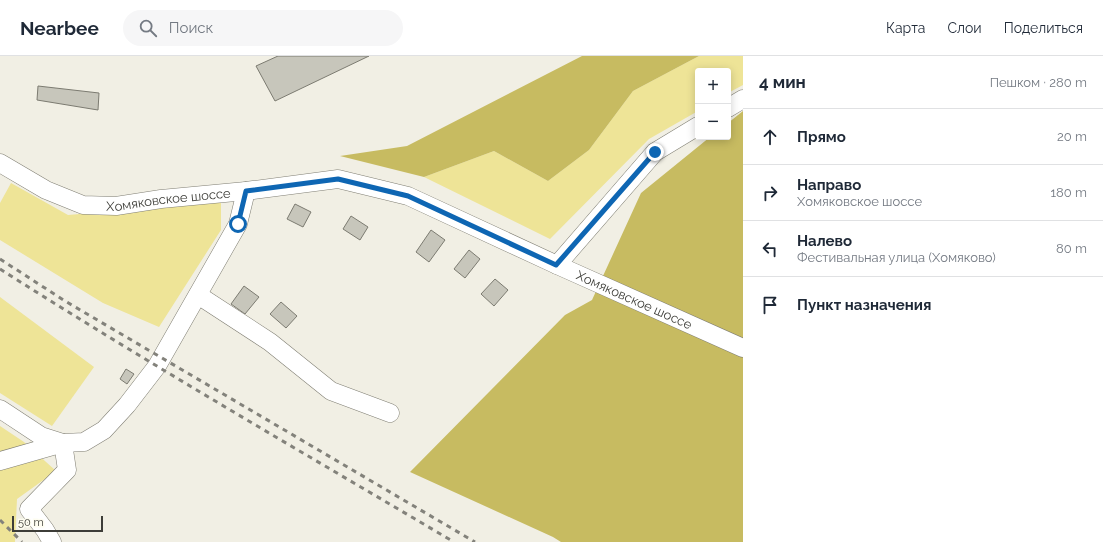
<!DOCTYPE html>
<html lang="ru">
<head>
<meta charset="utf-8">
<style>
	body { margin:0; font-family:Raleway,sans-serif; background:#f6f6f7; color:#1f2937 }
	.controls { position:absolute; right:12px; top:12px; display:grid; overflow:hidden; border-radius:4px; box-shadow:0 2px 10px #0003 }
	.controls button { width:36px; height:36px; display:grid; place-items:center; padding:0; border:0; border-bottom:1px solid #e0e1e3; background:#fff; color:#1f2937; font:20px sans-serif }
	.scale { position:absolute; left:12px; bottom:10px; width:91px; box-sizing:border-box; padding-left:4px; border:2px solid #3d3d38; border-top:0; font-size:11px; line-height:14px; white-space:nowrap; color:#3d3d38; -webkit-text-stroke:3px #fefdf1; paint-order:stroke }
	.stop { position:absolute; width:12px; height:12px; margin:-9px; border:3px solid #0e66b3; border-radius:50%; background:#fff }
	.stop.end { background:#0e66b3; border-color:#fff; box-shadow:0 1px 4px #0008 }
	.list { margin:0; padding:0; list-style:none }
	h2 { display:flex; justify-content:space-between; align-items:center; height:52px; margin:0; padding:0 16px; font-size:17px }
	h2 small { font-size:13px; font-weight:400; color:#747a83 }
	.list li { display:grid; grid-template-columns:26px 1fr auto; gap:12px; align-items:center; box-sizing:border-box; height:56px; padding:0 16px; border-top:1px solid #e0e1e3 }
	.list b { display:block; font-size:15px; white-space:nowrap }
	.list p { margin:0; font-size:13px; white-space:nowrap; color:#747a83 }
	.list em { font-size:13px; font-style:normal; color:#747a83 }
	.icon { flex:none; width:22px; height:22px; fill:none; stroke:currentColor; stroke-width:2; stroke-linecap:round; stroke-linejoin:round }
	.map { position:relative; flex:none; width:743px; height:486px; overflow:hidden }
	header { display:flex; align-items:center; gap:24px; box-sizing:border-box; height:56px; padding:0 20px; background:#fff; border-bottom:1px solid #e0e1e3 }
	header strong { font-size:19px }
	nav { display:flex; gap:22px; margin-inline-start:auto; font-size:14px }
	.search { width:280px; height:36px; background:#f6f6f7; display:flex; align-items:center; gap:10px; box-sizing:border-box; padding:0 14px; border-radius:22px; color:#747a83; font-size:15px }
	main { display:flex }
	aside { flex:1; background:#fff }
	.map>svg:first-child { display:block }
	.green { fill:#eee497 }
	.forest { fill:#c7bb61 }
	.building { fill:#c7c6bb; stroke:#7c7b71 }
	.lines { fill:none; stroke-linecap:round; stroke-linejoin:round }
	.minor-casing { stroke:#807f74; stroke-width:19 }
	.minor { stroke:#fff; stroke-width:18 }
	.rail { stroke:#83827b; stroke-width:3; stroke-dasharray:5 5; stroke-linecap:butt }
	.route { stroke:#0e66b3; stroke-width:5 }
	.labels { text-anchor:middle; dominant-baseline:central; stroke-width:3; stroke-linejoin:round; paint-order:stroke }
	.street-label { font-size:13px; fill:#3d3d38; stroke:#fefdf1 }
</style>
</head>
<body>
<header>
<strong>Nearbee</strong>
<div class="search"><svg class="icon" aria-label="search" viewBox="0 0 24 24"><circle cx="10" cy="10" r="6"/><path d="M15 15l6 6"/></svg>Поиск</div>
<nav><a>Карта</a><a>Слои</a><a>Поделиться</a></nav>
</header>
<main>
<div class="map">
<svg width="743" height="486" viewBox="0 0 743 486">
	<rect width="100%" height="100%" fill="#f1efe4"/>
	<!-- green -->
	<g class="green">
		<path d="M699 0H743V29L728 37V15H698V55L649 83 550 183 424 121 494 95 548 125 589 94 633 35Z"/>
		<path d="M11 127 68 159 221 146V174L159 271 103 247 0 184V147Z"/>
		<path d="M0 241 94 311 52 370 0 337Z"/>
		<path d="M0 370 24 386 56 415 17 443 15 486H0Z"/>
	</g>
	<!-- forest -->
	<g class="forest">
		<path d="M582 0H699L633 35 589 94 548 125 494 95 424 121 340 100 407 90Z"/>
		<path d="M743 55V486H561L553 481 410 416 565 259 592 244 641 137 710 81H728V67Z"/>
	</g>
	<!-- building -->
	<g class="building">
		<path d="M278 0H369L275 45 256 10Z"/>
		<path d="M38 30 99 37 98 54 37 44Z"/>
		<path d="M295 148 311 156 303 171 287 163Z"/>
		<path d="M351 160 368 171 360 184 343 173Z"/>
		<path d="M431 174 445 184 429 206 416 196Z"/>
		<path d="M469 194 480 203 465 222 454 213Z"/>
		<path d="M495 223 508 234 494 250 481 238Z"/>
		<path d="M244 230 259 241 245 258 231 248Z"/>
		<path d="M281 246 297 260 286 272 270 258Z"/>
		<path d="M126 313 134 318 127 328 120 323Z"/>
	</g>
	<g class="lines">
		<!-- minor casing -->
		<g class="minor-casing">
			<g id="minor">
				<path d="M728 52 743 43"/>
				<path id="s1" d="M0 107 46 134 83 149 116 150 161 143 246 135 338 123 408 140 557 209 743 292"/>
				<path d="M557 209 655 96 698 70"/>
				<path d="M198 239 270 286 331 335 390 357"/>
				<path d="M0 353 41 380 63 387 67 414 29 453 45 474 52 486"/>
				<path d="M0 405 63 387 84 386 104 374 127 349 157 310 238 168 246 135"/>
			</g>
		</g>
		<!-- minor -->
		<use href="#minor" class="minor"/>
		<!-- rail -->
		<g class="rail">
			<path d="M0 203 65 245 475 486"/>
			<path d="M0 213C149 308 302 396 454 486"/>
			<path d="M0 464 22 486"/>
		</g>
	</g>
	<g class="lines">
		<!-- route -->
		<path class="route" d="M238 168 246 135 338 123 408 140 556 209 655 96"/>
	</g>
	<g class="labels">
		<!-- street labels -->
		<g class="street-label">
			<text stroke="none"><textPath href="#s1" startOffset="179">Хомяковское шоссе</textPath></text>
			<text stroke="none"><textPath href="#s1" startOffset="671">Хомяковское шоссе</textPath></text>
		</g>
	</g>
</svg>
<div class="controls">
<button>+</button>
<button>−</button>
</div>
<div class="scale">50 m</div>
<div class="stop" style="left:238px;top:168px"></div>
<div class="stop end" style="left:655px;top:96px"></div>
</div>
<aside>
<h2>4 мин<small>Пешком · 280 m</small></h2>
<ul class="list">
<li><svg class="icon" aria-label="ahead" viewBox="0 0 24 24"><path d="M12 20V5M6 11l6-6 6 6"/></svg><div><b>Прямо</b></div><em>20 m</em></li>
<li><svg class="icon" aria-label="right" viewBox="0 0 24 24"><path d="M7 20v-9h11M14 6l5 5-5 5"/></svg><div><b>Направо</b><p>Хомяковское шоссе</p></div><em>180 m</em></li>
<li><svg class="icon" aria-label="left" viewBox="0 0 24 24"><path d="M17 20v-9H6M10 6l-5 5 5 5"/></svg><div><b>Налево</b><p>Фестивальная улица (Хомяково)</p></div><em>80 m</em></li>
<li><svg class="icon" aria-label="arrive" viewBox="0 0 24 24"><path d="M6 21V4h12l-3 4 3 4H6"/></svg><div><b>Пункт назначения</b></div></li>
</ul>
</aside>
</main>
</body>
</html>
